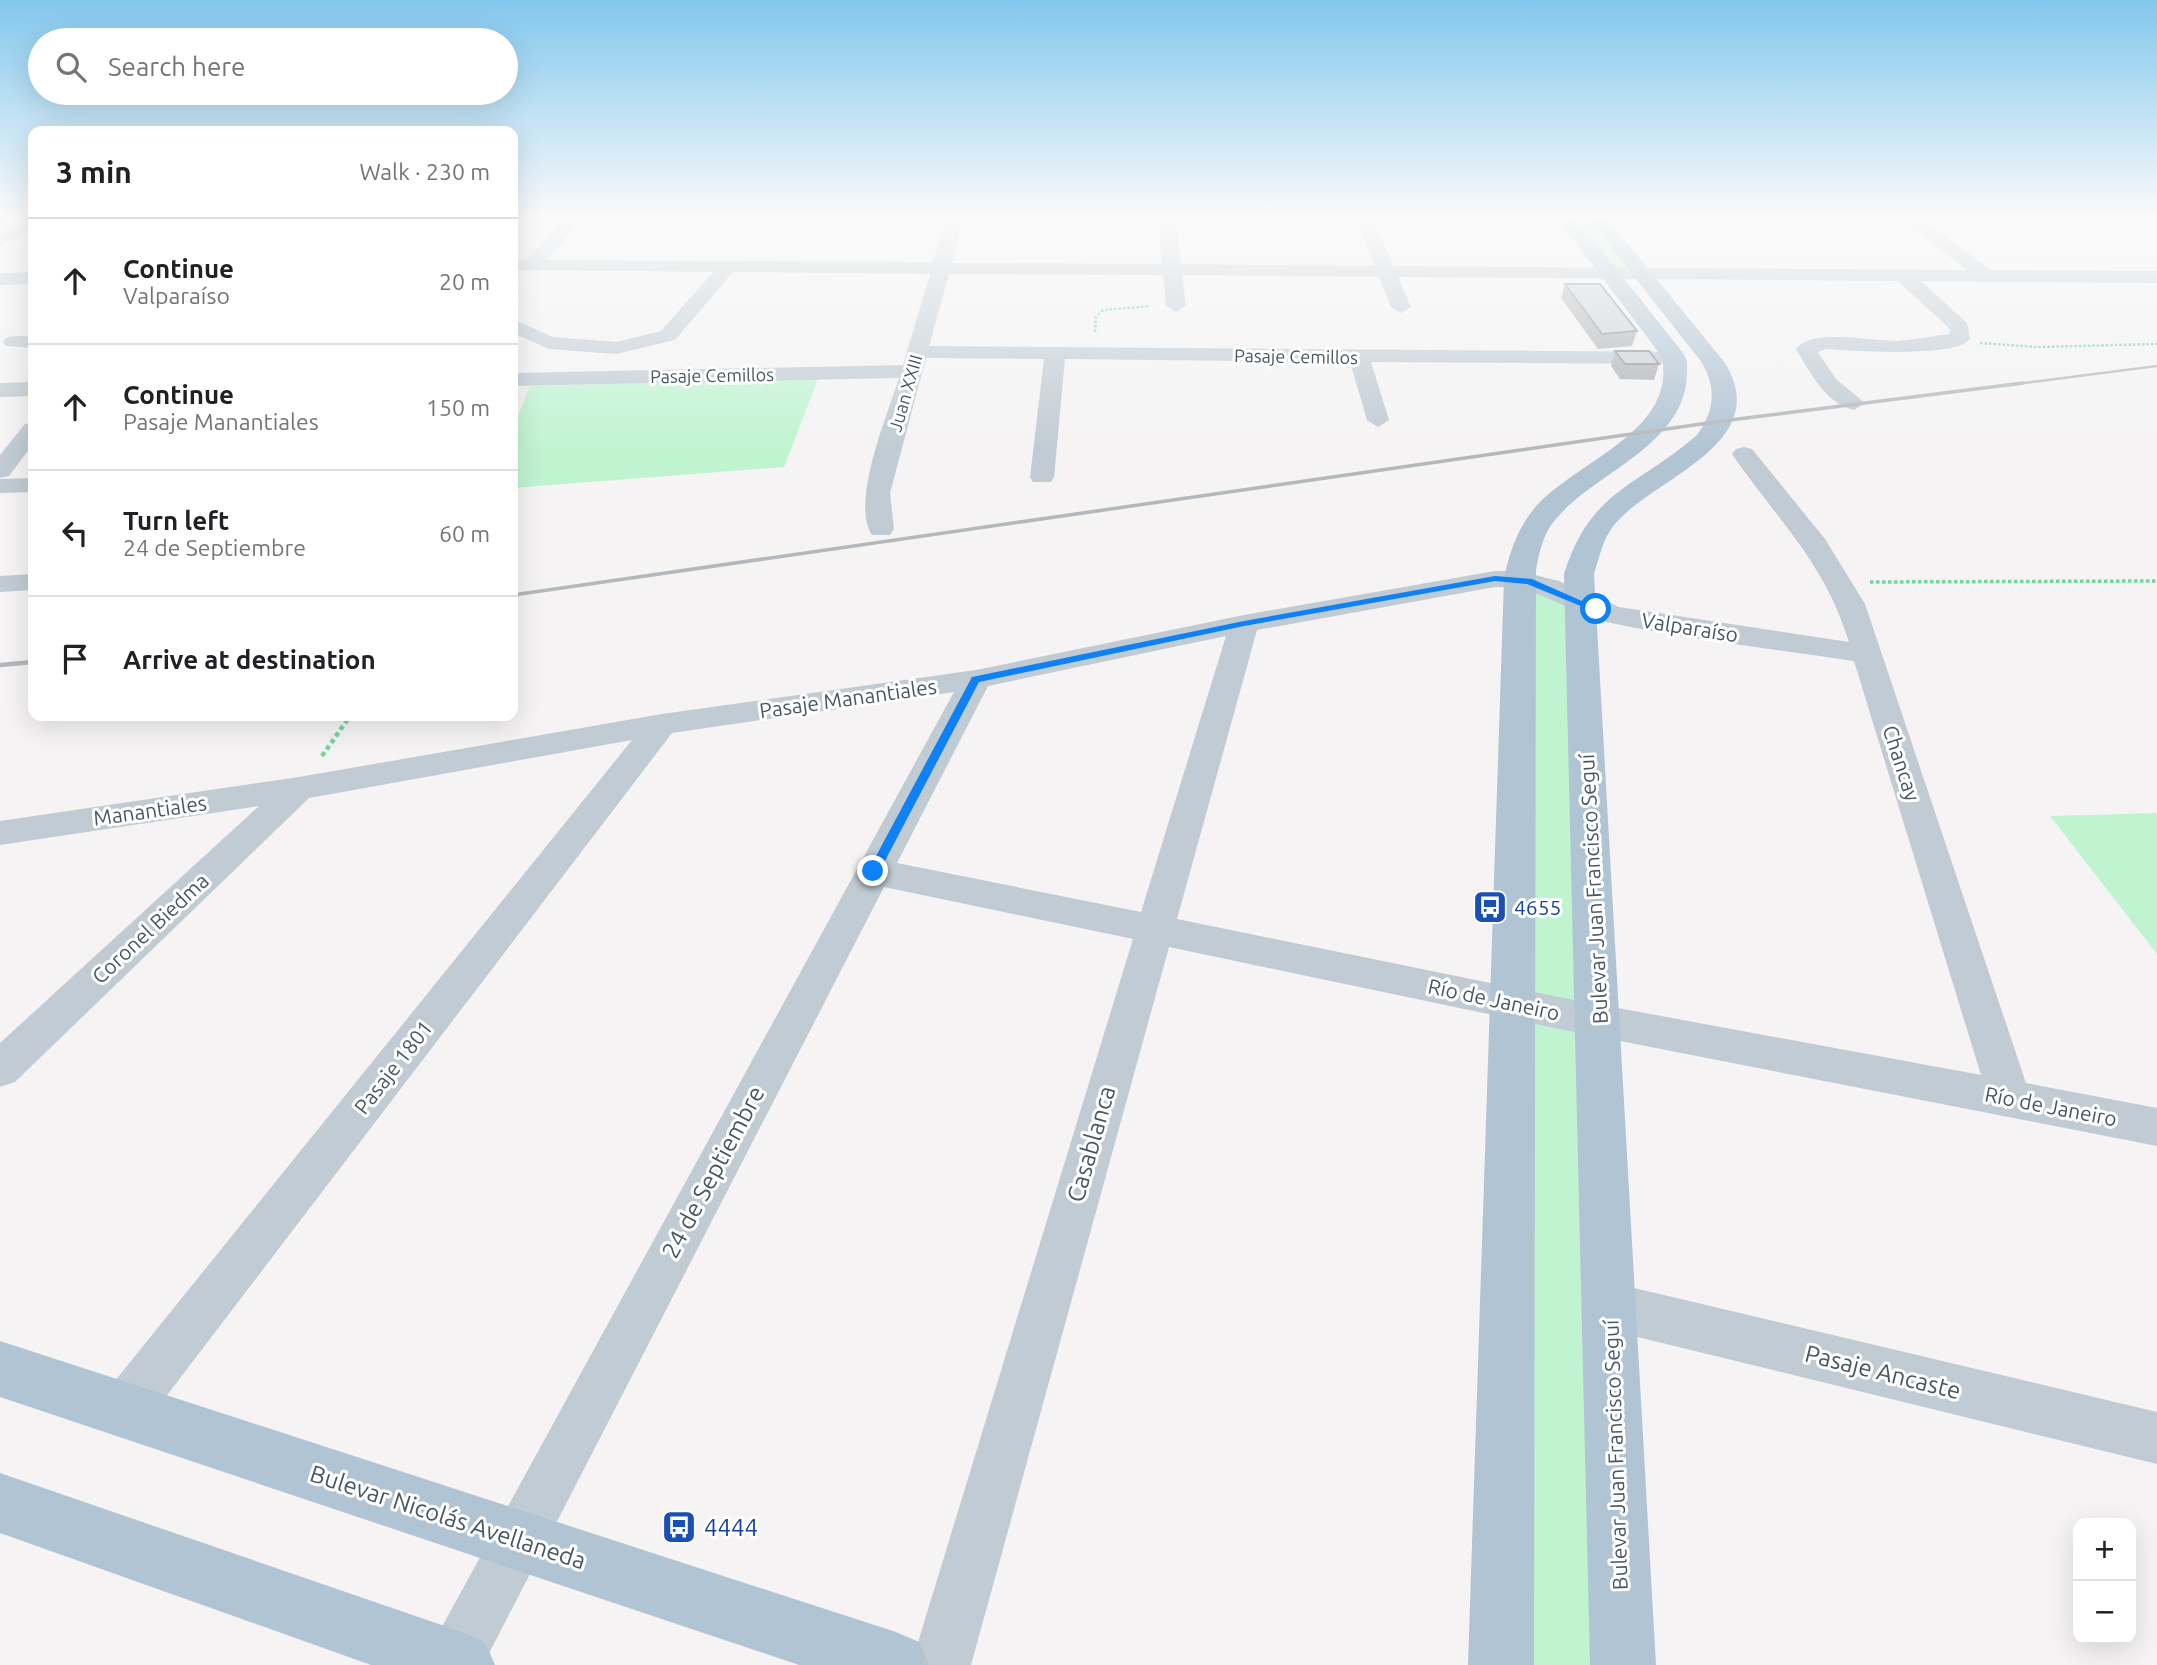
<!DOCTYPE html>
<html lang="en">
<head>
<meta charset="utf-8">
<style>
	body { margin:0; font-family:Ubuntu,sans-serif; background:#f6f6f6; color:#202124 }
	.controls { position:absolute; right:21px; bottom:21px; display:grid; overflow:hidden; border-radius:14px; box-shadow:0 7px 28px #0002 }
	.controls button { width:63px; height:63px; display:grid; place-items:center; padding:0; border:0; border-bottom:2px solid #e0e0e0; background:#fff; color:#202124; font:35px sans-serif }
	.stop { position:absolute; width:21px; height:21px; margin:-16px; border:5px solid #0d81f5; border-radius:50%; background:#fff }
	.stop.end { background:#0d81f5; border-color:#fff; box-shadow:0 2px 7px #0008 }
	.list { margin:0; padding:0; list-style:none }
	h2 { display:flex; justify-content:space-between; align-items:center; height:91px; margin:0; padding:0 28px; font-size:30px }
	h2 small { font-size:23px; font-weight:400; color:#757577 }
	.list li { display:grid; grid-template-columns:46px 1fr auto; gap:21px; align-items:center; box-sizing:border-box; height:126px; padding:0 28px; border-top:2px solid #e0e0e0 }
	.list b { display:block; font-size:26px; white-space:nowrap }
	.list p { margin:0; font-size:23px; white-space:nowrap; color:#757577 }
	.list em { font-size:23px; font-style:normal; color:#757577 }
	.icon { flex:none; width:38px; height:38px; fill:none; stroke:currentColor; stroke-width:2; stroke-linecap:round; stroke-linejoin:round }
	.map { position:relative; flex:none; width:2157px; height:1665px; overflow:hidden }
	.search { position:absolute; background:#fff; box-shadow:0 7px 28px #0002; left:28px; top:28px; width:490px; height:77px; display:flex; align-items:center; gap:18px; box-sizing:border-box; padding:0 24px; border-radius:38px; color:#757577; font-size:26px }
	.panel { position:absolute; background:#fff; box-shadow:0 7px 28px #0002; left:28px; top:126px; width:490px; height:595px; border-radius:14px }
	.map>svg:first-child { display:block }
	.green { fill:#c0f4d1 }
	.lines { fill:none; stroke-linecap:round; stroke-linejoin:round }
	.path-far2 { stroke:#74d59f; stroke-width:2.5; stroke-dasharray:2.5 2; stroke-linecap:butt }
	.path-far1 { stroke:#74d59f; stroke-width:3.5; stroke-dasharray:3.5 2.5; stroke-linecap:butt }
	.path { stroke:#74d59f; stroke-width:4.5; stroke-dasharray:4.5 3.5; stroke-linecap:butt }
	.minor { fill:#c0cbd3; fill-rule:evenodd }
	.major { fill:#b1c4d3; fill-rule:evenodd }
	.rail-far2 { stroke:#b4b8bd; stroke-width:2.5 }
	.rail-far1 { stroke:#b4b8bd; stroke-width:3.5 }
	.rail { stroke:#b4b8bd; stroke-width:4.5 }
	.wall { fill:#afb3b7 }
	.shaded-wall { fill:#8f9295 }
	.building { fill:#ccd0d5; stroke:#8f9295; stroke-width:2 }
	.route { fill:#0d81f5 }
	.labels { text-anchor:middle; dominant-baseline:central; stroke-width:6; stroke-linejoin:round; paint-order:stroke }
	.far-street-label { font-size:18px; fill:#485862; stroke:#fff }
	.street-label { font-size:21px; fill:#485862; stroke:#fff }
	.transit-label { font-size:21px; fill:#164399; stroke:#fff; text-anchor:start }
	.near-street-label { font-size:24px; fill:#485862; stroke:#fff }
	.near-transit-label { font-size:24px; fill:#164399; stroke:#fff; text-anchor:start }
</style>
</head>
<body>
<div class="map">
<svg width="2157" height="1665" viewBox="0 0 2157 1665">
	<rect width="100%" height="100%" fill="#f5f3f3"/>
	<!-- green -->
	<g class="green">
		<path d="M1566 218H1597L1642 272H1608Z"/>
		<path d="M818 379 784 467 513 488V428L530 386Z"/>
		<path d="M1519 579 1580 601 1623 1665H1501Z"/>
		<path d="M2157 813V954L2050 816Z"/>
	</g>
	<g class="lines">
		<!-- path-far2 -->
		<g class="path-far2">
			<path d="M1095 332 1096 317 1103 310 1150 306"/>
			<path d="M1980 343 2038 347 2157 344"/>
		</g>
		<!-- path-far1 -->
		<path class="path-far1" d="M1870 582 2157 581"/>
		<!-- path -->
		<path class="path" d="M322 756 350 716"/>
		<!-- minor -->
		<g class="minor">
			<path d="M33 218V230L0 246V234Z"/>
			<path d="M565 218H583L547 260 933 262 946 218H964L952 263 1162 264 1158 218H1176L1181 264 1375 266 1355 218H1373L1393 266 1967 270 1900 218H1919L1991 270 2157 271V283L1921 281 1967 323 1970 339C1957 358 1850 351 1825 349L1818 352 1836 379 1865 403 1854 410C1825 403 1810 372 1796 349 1810 328 1872 341 1896 341 1913 340 1932 336 1950 334V329L1898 281 1398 277 1411 307 1401 313 1391 307 1379 277 1182 275 1186 306 1176 312 1166 306 1163 275 949 274 929 346 1675 352 1686 358 1675 364 1371 362 1389 420 1378 427 1367 420 1350 362 1065 359 1054 477 1051 482H1033L1030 477 1044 359 926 358 890 493 894 529 890 535H872C850 503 888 413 899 378L513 386V373L903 365 930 274 733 272 675 340 616 354 549 349 513 333V319L553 337 616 342 661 331 713 272 513 270V260H527Z"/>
			<path d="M33 272V284L0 285V273Z"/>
			<path d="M13 336H33V348L6 346 3 342 6 338Z"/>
			<path d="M33 382V396L0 397V383Z"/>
			<path d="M33 422V444L9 476 0 478V455L25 424Z"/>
			<path d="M1744 447 1752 449 1825 539 1865 604 2026 1083 2157 1108V1146L1569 1031 1169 947 971 1665H911L1133 939 884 887 483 1665H421L954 692 672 733 142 1428 124 1436 106 1428 98 1410 106 1392 632 740 309 798 15 1082 0 1087V1043L259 806 0 845V821L299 777 662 714 976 670 1244 615 1495 571H1519L1559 581 1619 607 1849 642C1824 561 1778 521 1732 454L1736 449ZM1495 587C1545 587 1567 614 1611 623 1691 640 1774 649 1854 661L1981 1075 1569 999 1177 919 1257 630ZM1226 636 1141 912 897 863 988 686Z"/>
			<path d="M33 478V492L0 493V479Z"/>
			<path d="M33 574V590L0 592V576Z"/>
			<path d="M1609 1282 2157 1412V1464L1609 1330 1592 1323 1585 1306 1592 1289Z"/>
		</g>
		<!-- major -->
		<g class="major">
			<path d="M1557 218H1576L1683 353C1688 360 1687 366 1687 373 1686 446 1594 472 1555 520 1543 534 1539 553 1536 570L1534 1665H1468L1504 579C1509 554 1517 530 1533 510 1567 468 1651 441 1662 385 1664 377 1663 367 1663 358Z"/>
			<path d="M1588 218H1607L1725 363C1775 445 1652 478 1614 525 1603 538 1599 558 1594 574L1656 1665H1590L1564 574C1590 490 1637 487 1697 435 1715 411 1717 386 1700 360Z"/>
			<path d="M0 1341 896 1632 919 1642 929 1665H799L0 1397Z"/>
			<path d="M0 1473 462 1632 485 1642 495 1665H371L0 1533Z"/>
		</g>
		<!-- rail-far2 -->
		<path class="rail-far2" d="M2009 385 2157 366"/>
		<!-- rail-far1 -->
		<path class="rail-far1" d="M513 595 1722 421 2023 383"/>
		<!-- rail -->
		<path class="rail" d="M0 665 33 662"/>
	</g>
	<!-- wall -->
	<g class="wall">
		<path d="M1565 284 1637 331 1632 346 1598 349 1561 298Z"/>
		<path d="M1615 351 1659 364 1654 380 1620 379 1611 366Z"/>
	</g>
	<!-- shaded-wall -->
	<path class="shaded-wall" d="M0 218H13L0 225Z"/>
	<!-- building -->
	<g class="building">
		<path d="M1565 284H1600L1637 331 1602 334Z"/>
		<path d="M1615 351H1649L1659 364H1625Z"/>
	</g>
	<!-- sky -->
	<linearGradient id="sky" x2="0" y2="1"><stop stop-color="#82c7ed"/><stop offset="0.48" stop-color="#fafafa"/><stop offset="1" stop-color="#fafafa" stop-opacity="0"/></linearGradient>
	<rect width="2157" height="451" fill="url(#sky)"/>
	<!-- route -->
	<path class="route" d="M1495 576 1532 579 1600 609 1593 611 1527 584 1495 581 1244 626 979 682 878 874 868 871 972 677 1244 621Z"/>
	<!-- icons -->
	<defs>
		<g id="bus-square" transform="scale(1.75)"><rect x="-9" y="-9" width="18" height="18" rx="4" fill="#1a4fb4" stroke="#fff"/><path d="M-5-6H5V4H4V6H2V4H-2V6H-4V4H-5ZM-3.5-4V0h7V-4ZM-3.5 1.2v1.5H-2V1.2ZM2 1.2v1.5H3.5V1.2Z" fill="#fff"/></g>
	</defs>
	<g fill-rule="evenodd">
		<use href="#bus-square" x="1490" y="907"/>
		<use href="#bus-square" x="679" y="1527"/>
	</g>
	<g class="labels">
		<!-- far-street labels -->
		<g class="far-street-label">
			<text transform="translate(1296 356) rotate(1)">Pasaje Cemillos</text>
			<text transform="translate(712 375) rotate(-1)">Pasaje Cemillos</text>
			<text transform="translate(905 393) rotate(-74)">Juan XXIII</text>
		</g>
		<!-- street labels -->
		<g class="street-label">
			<text transform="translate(1690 627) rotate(9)">Valparaíso</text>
			<text transform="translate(848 698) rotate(-8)">Pasaje Manantiales</text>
			<text transform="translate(1902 763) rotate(72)">Chancay</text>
			<text transform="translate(150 810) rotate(-8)">Manantiales</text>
			<text transform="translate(1593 889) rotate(-93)">Bulevar Juan Francisco Seguí</text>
			<text transform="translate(150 928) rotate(-43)">Coronel Biedma</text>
			<text transform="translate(1494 999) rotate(12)">Río de Janeiro</text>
			<text transform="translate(393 1067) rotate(-52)">Pasaje 1801</text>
			<text transform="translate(2051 1106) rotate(11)">Río de Janeiro</text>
			<text transform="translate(1615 1455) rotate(-92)">Bulevar Juan Francisco Seguí</text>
		</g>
		<!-- transit labels -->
		<g class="transit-label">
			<text x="1514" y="907">4655</text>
		</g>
		<!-- near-street labels -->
		<g class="near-street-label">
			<text transform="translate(1091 1144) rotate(-74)">Casablanca</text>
			<text transform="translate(713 1172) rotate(-62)">24 de Septiembre</text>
			<text transform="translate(1883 1372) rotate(14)">Pasaje Ancaste</text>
			<text transform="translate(448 1517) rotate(18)">Bulevar Nicolás Avellaneda</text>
		</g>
		<!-- near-transit labels -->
		<g class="near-transit-label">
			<text x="704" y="1527">4444</text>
		</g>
	</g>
</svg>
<div class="controls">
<button>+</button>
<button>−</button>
</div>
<div class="stop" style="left:1596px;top:609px"></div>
<div class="stop end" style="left:873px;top:871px"></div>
<div class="search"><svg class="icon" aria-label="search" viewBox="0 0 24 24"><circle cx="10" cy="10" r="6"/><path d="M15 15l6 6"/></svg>Search here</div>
<section class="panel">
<h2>3 min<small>Walk · 230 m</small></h2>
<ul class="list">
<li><svg class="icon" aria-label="ahead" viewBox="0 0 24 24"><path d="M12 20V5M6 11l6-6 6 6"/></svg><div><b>Continue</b><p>Valparaíso</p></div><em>20 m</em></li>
<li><svg class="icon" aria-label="ahead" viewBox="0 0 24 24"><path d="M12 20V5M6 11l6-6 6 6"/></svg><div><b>Continue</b><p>Pasaje Manantiales</p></div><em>150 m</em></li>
<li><svg class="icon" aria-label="left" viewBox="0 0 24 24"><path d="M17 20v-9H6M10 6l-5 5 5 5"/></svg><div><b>Turn left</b><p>24 de Septiembre</p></div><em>60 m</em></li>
<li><svg class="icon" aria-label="arrive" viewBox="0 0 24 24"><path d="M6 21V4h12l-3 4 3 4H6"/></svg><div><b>Arrive at destination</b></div></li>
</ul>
</section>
</div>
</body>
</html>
